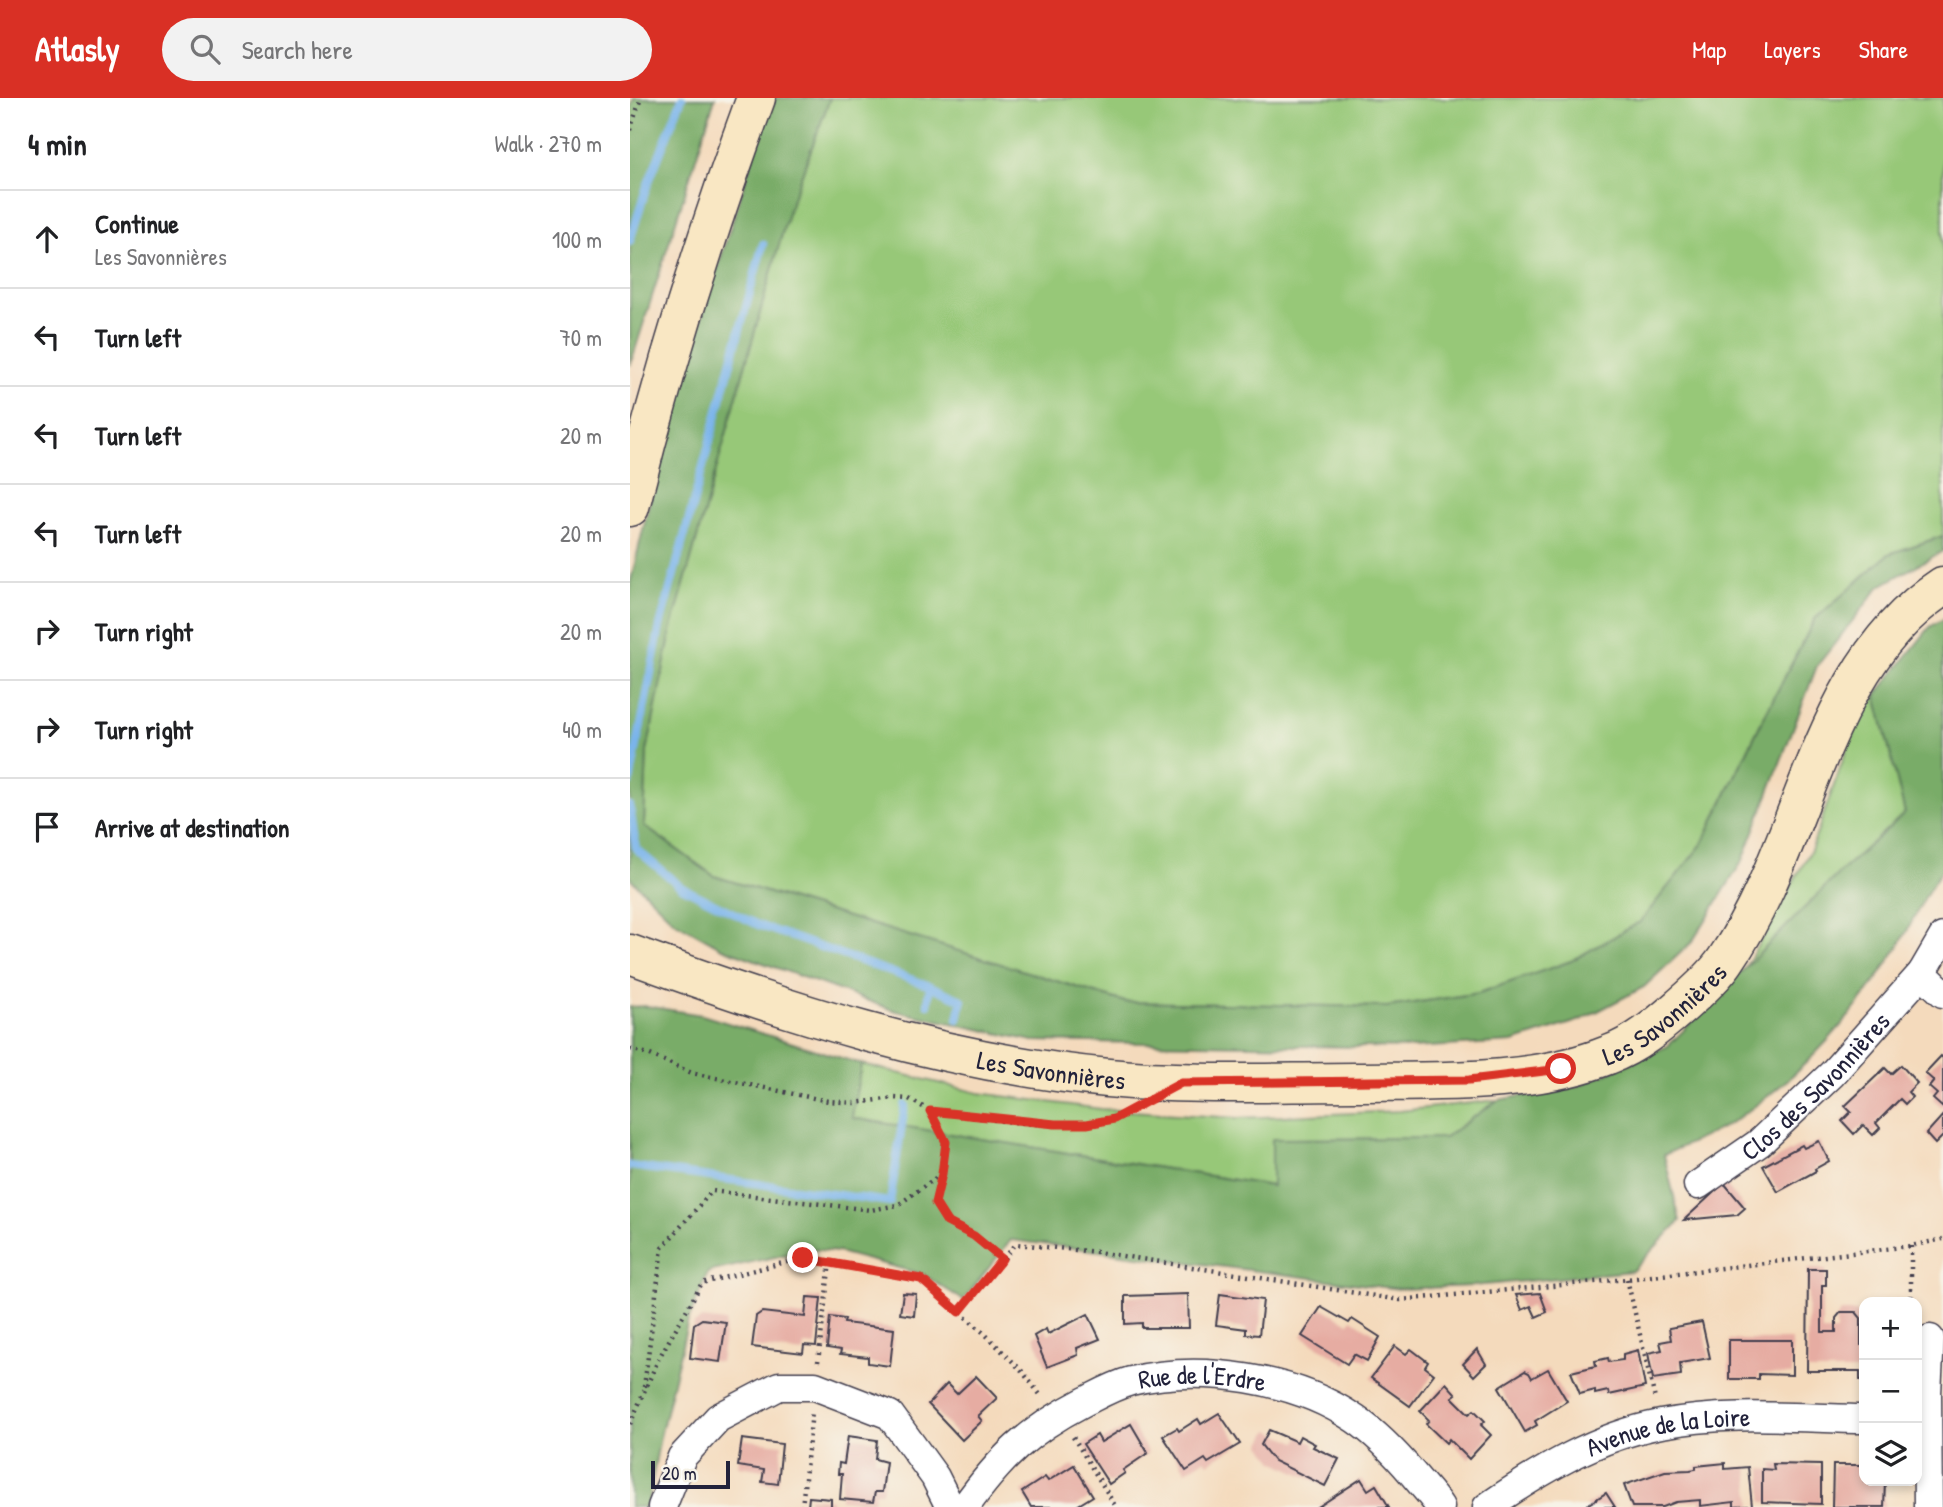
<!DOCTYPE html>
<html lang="en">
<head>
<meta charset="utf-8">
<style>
	body { margin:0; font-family:"Patrick Hand",sans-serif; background:#f2f2f2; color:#202124 }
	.controls { position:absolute; right:21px; bottom:21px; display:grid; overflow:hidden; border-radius:14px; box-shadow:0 4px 10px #0003 }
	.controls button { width:63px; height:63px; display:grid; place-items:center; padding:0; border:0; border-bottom:2px solid #e0e0e0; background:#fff; color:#202124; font:35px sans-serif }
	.scale { position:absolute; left:21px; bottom:18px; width:79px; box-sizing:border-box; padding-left:7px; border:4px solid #22223b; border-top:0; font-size:19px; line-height:24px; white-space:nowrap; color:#22223b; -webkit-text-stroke:5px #f7f3e8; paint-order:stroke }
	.stop { position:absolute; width:21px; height:21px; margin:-16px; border:5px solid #d93025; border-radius:50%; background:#fff }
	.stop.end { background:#d93025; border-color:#fff; box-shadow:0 2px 7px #0008 }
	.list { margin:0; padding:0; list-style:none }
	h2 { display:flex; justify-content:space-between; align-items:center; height:91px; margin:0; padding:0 28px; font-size:30px }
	h2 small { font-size:23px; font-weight:400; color:#757577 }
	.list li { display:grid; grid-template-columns:46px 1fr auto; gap:21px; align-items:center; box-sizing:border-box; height:98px; padding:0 28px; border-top:2px solid #e0e0e0 }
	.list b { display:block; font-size:26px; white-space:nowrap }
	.list p { margin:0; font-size:23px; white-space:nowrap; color:#757577 }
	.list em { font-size:23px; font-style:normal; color:#757577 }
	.icon { flex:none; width:38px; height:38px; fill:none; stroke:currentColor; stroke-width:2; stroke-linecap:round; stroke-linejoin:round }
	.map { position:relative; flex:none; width:1313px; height:1409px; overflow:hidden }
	header { display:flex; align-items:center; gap:42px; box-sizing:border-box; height:98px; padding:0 35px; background:#d93025; color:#fff }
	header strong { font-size:33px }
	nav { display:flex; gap:38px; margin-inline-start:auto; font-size:24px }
	.search { width:490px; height:63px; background:#f2f2f2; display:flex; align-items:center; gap:18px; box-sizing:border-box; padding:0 24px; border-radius:38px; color:#757577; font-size:26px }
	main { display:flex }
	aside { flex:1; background:#fff }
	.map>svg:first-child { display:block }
	.green { fill:#97c878; stroke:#5c755a; stroke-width:2 }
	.forest { fill:#79ac68; stroke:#4e6752; stroke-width:2 }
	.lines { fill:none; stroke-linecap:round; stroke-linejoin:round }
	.stream { stroke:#79b4eb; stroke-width:8 }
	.building { fill:#e6aca2 }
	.street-casing { stroke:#423e4e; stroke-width:31 }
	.secondary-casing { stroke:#423e4e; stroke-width:41 }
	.path { stroke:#423e4e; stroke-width:4.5; stroke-dasharray:2 5; stroke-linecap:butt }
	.street { stroke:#fff; stroke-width:28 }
	.secondary { stroke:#f9e7c3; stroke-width:38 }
	.route { stroke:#d93025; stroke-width:9 }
	.labels { text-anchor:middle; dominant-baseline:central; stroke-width:7; stroke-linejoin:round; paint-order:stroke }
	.street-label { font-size:26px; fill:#22223b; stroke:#f7f3e8 }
</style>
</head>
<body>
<header>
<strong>Atlasly</strong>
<div class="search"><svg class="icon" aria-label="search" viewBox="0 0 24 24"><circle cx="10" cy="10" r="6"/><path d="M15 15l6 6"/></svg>Search here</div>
<nav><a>Map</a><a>Layers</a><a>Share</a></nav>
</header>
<main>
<aside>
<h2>4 min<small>Walk · 270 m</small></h2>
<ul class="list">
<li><svg class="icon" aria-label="ahead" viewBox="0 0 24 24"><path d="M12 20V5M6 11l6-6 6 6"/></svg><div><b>Continue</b><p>Les Savonnières</p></div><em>100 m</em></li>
<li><svg class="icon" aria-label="left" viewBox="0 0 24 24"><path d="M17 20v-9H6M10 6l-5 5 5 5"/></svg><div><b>Turn left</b></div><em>70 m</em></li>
<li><svg class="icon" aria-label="left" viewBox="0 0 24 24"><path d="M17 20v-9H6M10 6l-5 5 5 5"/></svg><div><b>Turn left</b></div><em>20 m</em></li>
<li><svg class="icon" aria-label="left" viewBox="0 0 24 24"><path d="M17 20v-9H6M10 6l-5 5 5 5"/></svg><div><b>Turn left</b></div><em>20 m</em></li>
<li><svg class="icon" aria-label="right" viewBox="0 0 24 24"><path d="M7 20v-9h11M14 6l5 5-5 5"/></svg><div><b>Turn right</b></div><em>20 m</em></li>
<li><svg class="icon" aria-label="right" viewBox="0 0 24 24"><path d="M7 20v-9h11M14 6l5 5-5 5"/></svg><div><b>Turn right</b></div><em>40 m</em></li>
<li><svg class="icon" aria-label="arrive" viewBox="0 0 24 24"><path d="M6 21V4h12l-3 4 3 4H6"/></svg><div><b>Arrive at destination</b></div></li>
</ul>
</aside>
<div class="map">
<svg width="1313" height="1409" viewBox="0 0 1313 1409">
	<rect width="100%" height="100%" fill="#f7f3e8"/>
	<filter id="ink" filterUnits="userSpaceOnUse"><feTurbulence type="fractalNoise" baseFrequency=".0143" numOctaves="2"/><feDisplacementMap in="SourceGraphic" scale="14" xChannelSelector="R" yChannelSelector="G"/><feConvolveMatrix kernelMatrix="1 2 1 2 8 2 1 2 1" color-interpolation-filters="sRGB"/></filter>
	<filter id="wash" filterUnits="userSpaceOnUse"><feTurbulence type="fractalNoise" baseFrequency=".00686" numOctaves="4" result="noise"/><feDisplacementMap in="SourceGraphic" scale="28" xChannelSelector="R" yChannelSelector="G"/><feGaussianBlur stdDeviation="1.57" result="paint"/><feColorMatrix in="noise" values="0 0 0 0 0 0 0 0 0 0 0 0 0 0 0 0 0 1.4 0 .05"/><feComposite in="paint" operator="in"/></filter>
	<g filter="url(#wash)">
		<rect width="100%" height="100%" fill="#f4dabc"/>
		<!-- green -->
		<g class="green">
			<path d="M200 0H1313V438L1259 456 1185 521 1133 621 1072 746 1010 824 941 863 849 895 757 909 495 904 84 778 14 728 17 653 41 533 159 111Z"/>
			<path d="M1246 597 1275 715 1210 774 1114 872 1181 752 1225 628Z"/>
			<path d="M231 966 349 995 471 1011 608 1020 770 1013 868 1002 814 1040 642 1041V1088L221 1020Z"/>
		</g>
		<!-- forest -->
		<g class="forest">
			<path d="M4 0H85L0 268V12Z"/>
			<path d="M145 0H200L159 111 41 533 17 653 14 728 84 778 495 904 757 909 849 895 941 863 1010 824 1072 746 1133 621 1185 521 1259 456 1313 438V453L1250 488 1187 568 1113 762 1062 844 1014 889 951 922 883 944 782 950 403 943 266 913 92 850 44 823 0 780V486L27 373 63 247 129 40Z"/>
			<path d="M1313 521V771C1294 795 1284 823 1268 849 1226 917 1173 977 1105 1022 1084 1036 1057 1046 1034 1057L1050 1123 1002 1173 842 1188 769 1191 381 1142 333 1202 292 1176 208 1154 180 1151 78 1174 57 1226 30 1339 17 1409H0V909L16 908 72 917 231 966 222 1020 642 1088V1041L814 1040 868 1002 948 988 1038 948 1210 774 1275 715 1246 597 1300 529Z"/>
		</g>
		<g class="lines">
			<!-- stream -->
			<g class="stream">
				<path d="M0 143 16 91 52 0"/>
				<path d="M0 684 30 528 133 146"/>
				<path d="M0 708 6 751 51 789 128 827 300 888 298 906"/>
				<path d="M300 888 332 902 328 921"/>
				<path d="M0 1068 260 1104 275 1007"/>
			</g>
		</g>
		<g id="blocks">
			<!-- building -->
			<g class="building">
				<path d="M1311 958 1313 960V1010L1303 1001 1307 996 1299 989 1304 983 1295 975Z"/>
				<path d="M1271 967 1287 985 1278 994 1282 999 1275 1006 1270 1001 1246 1025 1250 1030 1243 1037 1233 1027 1224 1036 1212 1023 1221 1014 1215 1008 1255 970 1261 976Z"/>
				<path d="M1313 1017V1038L1305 1046 1296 1036Z"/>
				<path d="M1189 1043 1199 1063 1185 1071 1186 1073 1148 1094 1133 1068 1172 1047 1174 1050Z"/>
				<path d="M1094 1085 1115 1110 1107 1117 1054 1122Z"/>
				<path d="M1178 1171H1196V1187H1192V1234H1206V1220L1211 1214H1226L1231 1220V1247H1234V1282H1230V1273H1177Z"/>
				<path d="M273 1195 286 1196 284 1218 270 1216Z"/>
				<path d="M910 1195 917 1214 906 1219 901 1208 892 1212 886 1197Z"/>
				<path d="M558 1196 559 1230H512V1225L495 1226V1198Z"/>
				<path d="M590 1196 633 1202 629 1237 616 1236V1231L586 1227Z"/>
				<path d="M177 1199 191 1200 186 1248 174 1247 173 1255 122 1249 126 1218 132 1214 175 1219Z"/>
				<path d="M691 1209 719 1225 722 1221 750 1239 737 1263 724 1256 717 1266 672 1238Z"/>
				<path d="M458 1216 470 1241 447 1250 448 1257 417 1269 404 1238 416 1231 418 1236Z"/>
				<path d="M200 1219 215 1221 214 1225 264 1231 260 1268 238 1265V1259L210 1256 211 1252 197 1250Z"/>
				<path d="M72 1221 96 1224 90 1264 60 1260 64 1226Z"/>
				<path d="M1072 1224 1080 1260 1050 1265 1051 1277 1023 1281 1018 1255 1032 1252 1030 1244 1041 1242 1039 1230Z"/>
				<path d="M1099 1242H1162V1277L1129 1276V1281H1099Z"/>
				<path d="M765 1248 776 1256 781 1251 798 1264 795 1269 804 1276 780 1308 741 1280Z"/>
				<path d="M847 1251 856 1266 844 1278 833 1266Z"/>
				<path d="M1008 1252 1015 1289 979 1297 978 1293 965 1296V1292L950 1296 941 1274 966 1268 965 1263 978 1260 979 1264 993 1262V1256Z"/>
				<path d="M918 1271 937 1303 905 1323 907 1327 895 1334 869 1289 895 1273 899 1275 902 1280Z"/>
				<path d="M346 1278 367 1300 348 1318 352 1323 332 1342 298 1306 317 1286 327 1296Z"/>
				<path d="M816 1285 826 1296 822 1299 839 1316 844 1312 855 1323 851 1327 861 1337 839 1361 819 1341 816 1345 796 1326 799 1322 790 1313Z"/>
				<path d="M589 1315 610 1346 578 1365 575 1361 556 1373 533 1338 547 1330 549 1333 568 1321 571 1326Z"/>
				<path d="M501 1326 518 1355 493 1372 495 1375 479 1386 453 1346 467 1337 471 1344Z"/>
				<path d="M639 1332 667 1344 670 1338 685 1346 683 1349 709 1361 695 1388 644 1363 631 1347Z"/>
				<path d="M218 1338 247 1342 245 1361 256 1364 252 1394H245L243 1404 210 1401 212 1376H208L209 1365 214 1366Z"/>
				<path d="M112 1341 152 1346 148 1386 132 1384 134 1372 108 1368Z"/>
				<path d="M1095 1365V1371L1118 1369 1122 1408 1104 1409V1404L1070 1408V1402L1046 1404 1033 1409H1002L994 1387 1035 1373 1060 1372 1066 1371V1368Z"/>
				<path d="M1143 1366 1191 1367V1406L1132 1404V1371L1144 1372Z"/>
				<path d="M444 1367 463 1398 445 1409H401L392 1394 415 1379 418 1383Z"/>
				<path d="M1203 1367H1234V1383H1255L1254 1409H1202Z"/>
				<path d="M731 1381 738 1392 746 1387 759 1409H688Z"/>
				<path d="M976 1395 985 1409H954Z"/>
				<path d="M179 1399 201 1401V1409H178Z"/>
			</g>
		</g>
	</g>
	<g filter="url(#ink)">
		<use href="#blocks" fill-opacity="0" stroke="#423e4e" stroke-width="2"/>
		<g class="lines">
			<!-- street casing -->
			<g class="street-casing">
				<g id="street">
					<path d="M1292 875 1313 895"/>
					<path id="s1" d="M1068 1087 1129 1045 1202 976 1292 875 1313 839"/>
					<path d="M32 1409 52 1359 88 1320 149 1288H185L260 1317 305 1379 320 1409"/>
					<path id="s2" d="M335 1409C370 1360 398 1333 452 1305 468 1297 483 1288 501 1283 571 1266 665 1280 725 1321 747 1336 766 1356 783 1376 792 1387 802 1397 810 1409"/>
					<path id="s3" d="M857 1409C910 1373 967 1338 1031 1326 1097 1313 1167 1320 1234 1321"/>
					<path d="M1298 1409 1297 1295 1300 1241"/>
				</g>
			</g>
			<!-- secondary casing -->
			<g class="secondary-casing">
				<g id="secondary">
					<path d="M0 409C34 271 77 133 126 0"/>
					<path id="s4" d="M0 856C155 913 312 964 478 980 560 988 643 984 725 984 805 983 904 987 978 957 1006 947 1029 927 1051 908 1066 895 1084 879 1095 863 1177 745 1186 571 1313 488"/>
				</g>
			</g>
			<!-- path -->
			<g class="path">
				<path d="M0 32 11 0"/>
				<path d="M0 951 18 956 62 975 198 1003 225 1005 264 1000 279 1001 300 1013 316 1044 312 1075 305 1105 317 1124 344 1137 372 1161"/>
				<path d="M301 1013C353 1019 450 1039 496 1014"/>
				<path d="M1281 1148V1204"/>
				<path d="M997 1181 1025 1301"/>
				<path d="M329 1214 386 1146 467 1154 770 1202 997 1181 1281 1148 1313 1141"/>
				<path d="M188 1264 200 1164"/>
				<path d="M14 1289 32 1150 82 1093 241 1112 268 1107 311 1076"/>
				<path d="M0 1326 29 1260 72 1185 173 1160 291 1181 354 1235 391 1272 412 1299"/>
				<path d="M443 1339 486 1409"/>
				<path d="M172 1409 182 1314"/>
			</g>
			<!-- street -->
			<use href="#street" class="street"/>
			<!-- secondary -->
			<use href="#secondary" class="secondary"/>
		</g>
	</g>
	<g class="lines" filter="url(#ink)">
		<!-- route -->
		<path class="route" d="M173 1160 291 1181 329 1214 372 1161 344 1138 317 1124 305 1105 312 1076 316 1044 300 1013 425 1026H457L484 1021 551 985 839 982 931 971"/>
	</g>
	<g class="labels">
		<!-- street labels -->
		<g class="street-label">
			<text stroke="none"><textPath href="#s4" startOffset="1068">Les Savonnières</textPath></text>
			<text stroke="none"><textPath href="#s4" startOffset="438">Les Savonnières</textPath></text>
			<text stroke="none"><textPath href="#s1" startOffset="154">Clos des Savonnières</textPath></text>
			<text stroke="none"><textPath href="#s2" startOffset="284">Rue de l'Erdre</textPath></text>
			<text stroke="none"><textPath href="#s3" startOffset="200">Avenue de la Loire</textPath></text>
		</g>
	</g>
</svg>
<div class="controls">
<button>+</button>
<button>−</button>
<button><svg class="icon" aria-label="layers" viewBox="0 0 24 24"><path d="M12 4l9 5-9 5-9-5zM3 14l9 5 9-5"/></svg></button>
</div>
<div class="scale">20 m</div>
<div class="stop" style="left:931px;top:971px"></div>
<div class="stop end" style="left:173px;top:1160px"></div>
</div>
</main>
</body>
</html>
